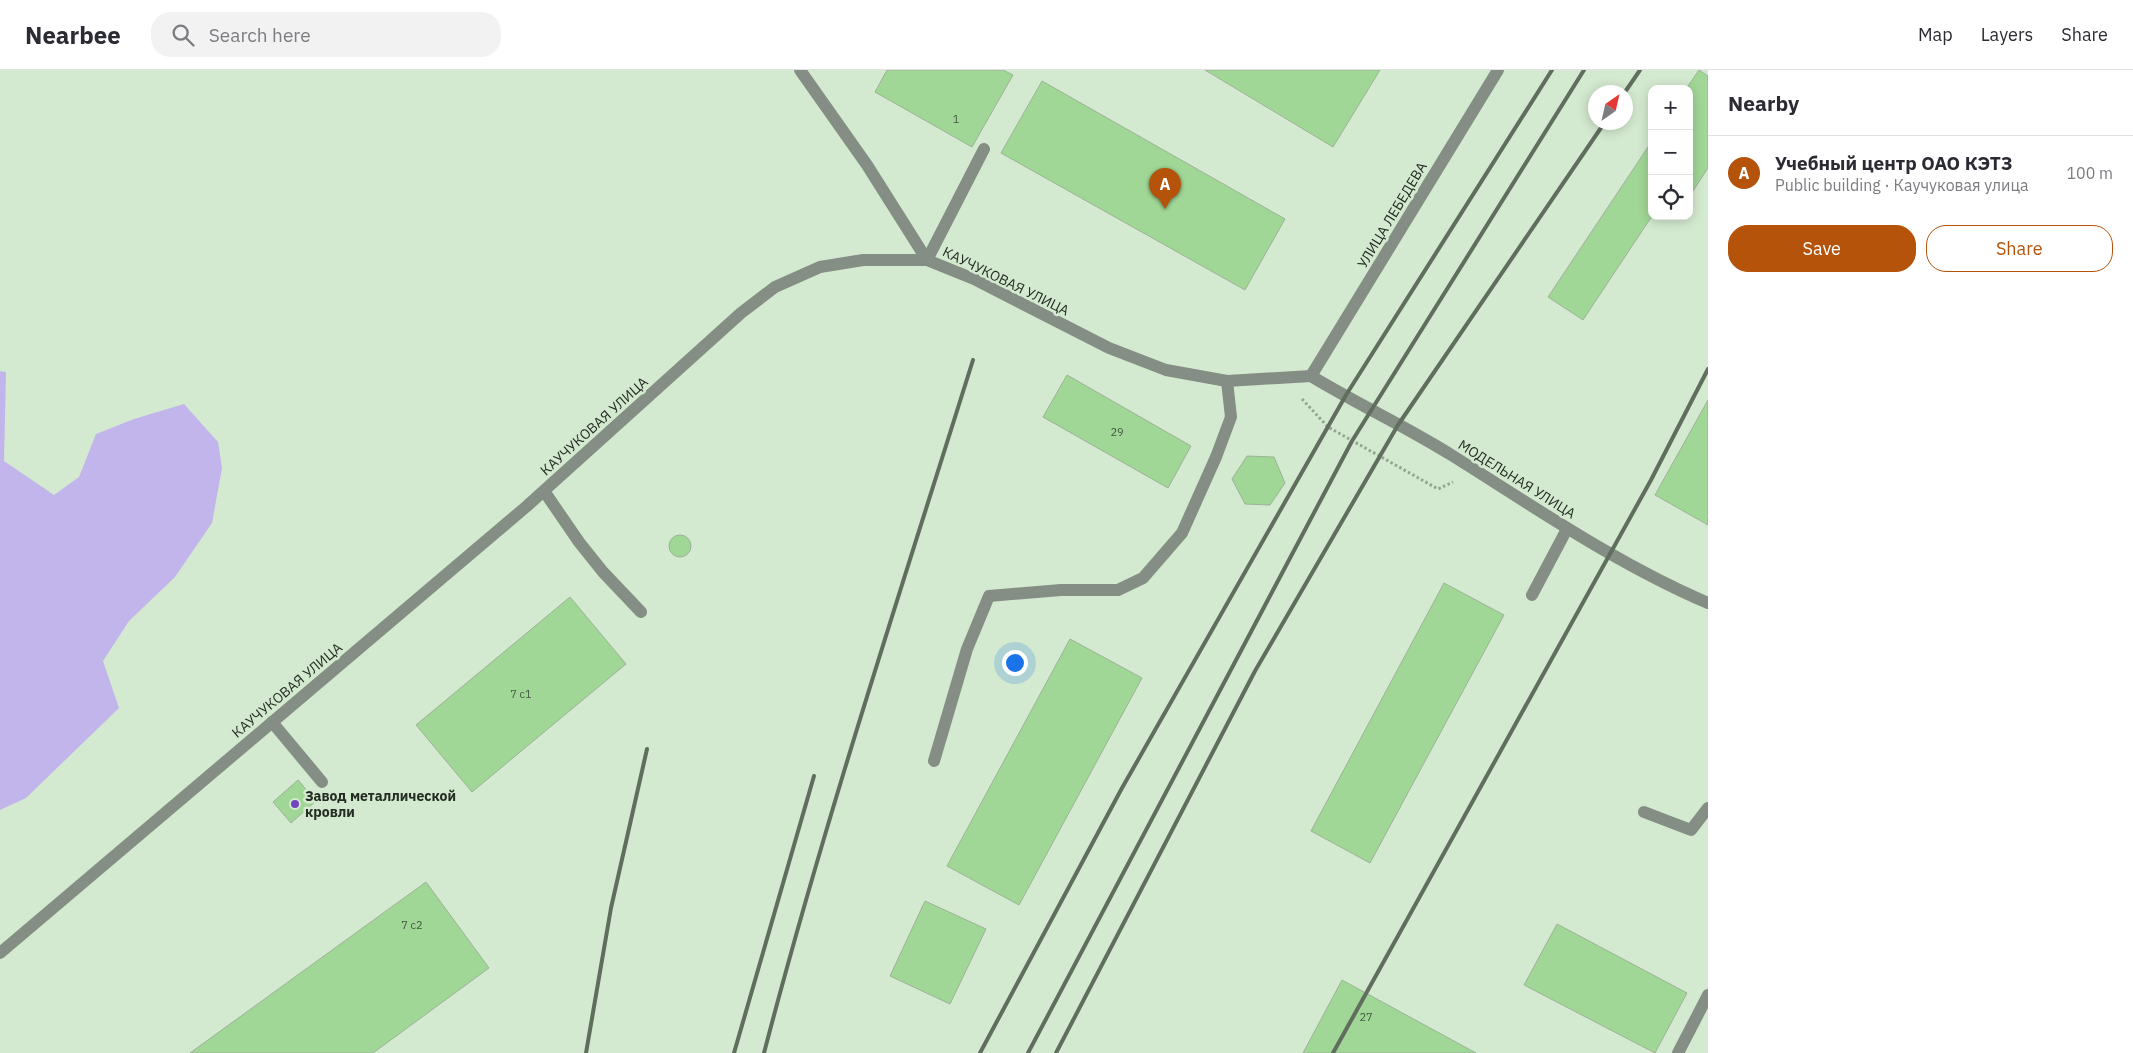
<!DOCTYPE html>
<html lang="en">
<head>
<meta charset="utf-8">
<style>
	body { margin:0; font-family:"IBM Plex Sans",sans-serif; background:#f2f2f3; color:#2b2b33 }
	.controls { position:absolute; right:15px; top:15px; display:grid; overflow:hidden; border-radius:10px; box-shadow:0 2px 12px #0003 }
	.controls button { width:45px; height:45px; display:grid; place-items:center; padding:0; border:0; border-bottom:1px solid #e1e1e2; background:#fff; color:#2b2b33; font:25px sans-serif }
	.compass { position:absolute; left:1588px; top:15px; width:45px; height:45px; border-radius:50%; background:#fff; box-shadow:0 2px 12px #0003; rotate:34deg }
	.you { position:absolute; left:1014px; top:592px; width:18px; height:18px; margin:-12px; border:4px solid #fff; border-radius:50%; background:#1a73e8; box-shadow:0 0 0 8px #1a73e833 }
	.badge { display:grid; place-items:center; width:32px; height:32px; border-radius:50%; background:#b45309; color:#fff; font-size:16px; font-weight:700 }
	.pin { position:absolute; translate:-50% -41px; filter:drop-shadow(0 1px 2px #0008) }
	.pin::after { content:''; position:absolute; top:26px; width:18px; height:15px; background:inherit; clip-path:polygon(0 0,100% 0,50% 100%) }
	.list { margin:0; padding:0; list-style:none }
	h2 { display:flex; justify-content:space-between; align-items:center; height:65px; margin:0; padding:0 20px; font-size:21px }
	h2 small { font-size:16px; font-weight:400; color:#7c7c81 }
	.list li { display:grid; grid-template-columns:32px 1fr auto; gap:15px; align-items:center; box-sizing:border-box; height:75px; padding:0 20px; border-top:1px solid #e1e1e2 }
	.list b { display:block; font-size:19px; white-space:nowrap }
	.list p { margin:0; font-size:16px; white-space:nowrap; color:#7c7c81 }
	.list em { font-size:16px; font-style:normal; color:#7c7c81 }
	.actions { display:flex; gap:10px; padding:15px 20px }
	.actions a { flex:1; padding:11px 0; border:1px solid #b45309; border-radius:20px; text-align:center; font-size:18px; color:#b45309 }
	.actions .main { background:#b45309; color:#fff }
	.icon { flex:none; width:28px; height:28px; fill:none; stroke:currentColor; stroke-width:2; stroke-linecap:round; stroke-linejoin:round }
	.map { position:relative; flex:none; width:1708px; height:983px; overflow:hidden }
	header { display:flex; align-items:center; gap:30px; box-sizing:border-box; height:70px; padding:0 25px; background:#fff; border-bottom:1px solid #e1e1e2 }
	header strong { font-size:24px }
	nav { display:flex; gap:28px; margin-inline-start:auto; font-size:18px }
	.search { width:350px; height:45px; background:#f2f2f3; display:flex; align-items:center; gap:12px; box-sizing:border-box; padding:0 18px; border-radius:20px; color:#7c7c81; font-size:19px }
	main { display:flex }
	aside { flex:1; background:#fff }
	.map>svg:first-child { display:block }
	.green { fill:#c2b5ec }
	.building { fill:#a1d796; stroke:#9db298 }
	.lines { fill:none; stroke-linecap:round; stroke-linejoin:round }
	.path { stroke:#93a490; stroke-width:3; stroke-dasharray:2.5 2.5; stroke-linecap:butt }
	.minor { stroke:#858e84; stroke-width:12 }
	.rail { stroke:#606e5e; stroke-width:4 }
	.poi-dot { fill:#7147c0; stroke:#d4ead0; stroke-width:2 }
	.labels { text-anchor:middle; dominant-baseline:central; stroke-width:5; stroke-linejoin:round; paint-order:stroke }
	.number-label { font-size:11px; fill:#435840 }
	.street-label { font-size:14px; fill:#242d23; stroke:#d4ead0 }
	.poi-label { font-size:14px; font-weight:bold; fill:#242d23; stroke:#d4ead0; text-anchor:start }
</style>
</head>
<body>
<header>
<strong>Nearbee</strong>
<div class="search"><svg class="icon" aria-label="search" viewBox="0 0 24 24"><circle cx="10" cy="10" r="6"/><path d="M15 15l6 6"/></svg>Search here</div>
<nav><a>Map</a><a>Layers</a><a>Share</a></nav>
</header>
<main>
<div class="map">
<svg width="1708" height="983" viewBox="0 0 1708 983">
	<rect width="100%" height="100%" fill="#d4ead0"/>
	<!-- green -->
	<path class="green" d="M0 301 6 302 4 391 54 425 79 407 96 364 134 349 184 334 218 372 222 398 212 453 175 507 129 551 103 591 119 638 26 728 0 740Z"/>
	<!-- building -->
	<g class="building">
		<path d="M887 0H1003L1013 5 972 77 875 22Z"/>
		<path d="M1205 0H1380L1333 77Z"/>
		<path d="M1699 0 1708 6V98L1689 127V19H1686Z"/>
		<path d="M1042 11 1285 149 1245 220 1001 83Z"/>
		<path d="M1652 71V146L1583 250 1548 227Z"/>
		<path d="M1067 305 1191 376 1168 418 1043 347Z"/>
		<path d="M1708 330V455L1655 425Z"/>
		<path d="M1247 386 1274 387 1285 413 1270 435 1245 434 1232 409Z"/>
		<circle cx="680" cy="476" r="11"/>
		<path d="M1444 513 1504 545 1370 793 1311 761Z"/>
		<path d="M570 527 626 594 472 722 416 655Z"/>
		<path d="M1070 569 1142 608 1019 835 947 796Z"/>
		<path d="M298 710 316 731 291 753 273 732Z"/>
		<path d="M426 812 489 898 373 983H190Z"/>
		<path d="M925 831 986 859 950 934 890 906Z"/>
		<path d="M1557 854 1687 923 1655 983 1524 915Z"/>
		<path d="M1342 910 1476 983H1303Z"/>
	</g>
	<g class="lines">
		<!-- path -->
		<path class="path" d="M1302 329 1328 357 1438 419 1453 412"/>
		<!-- minor -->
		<g class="minor">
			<path d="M800 0 867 95 927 190"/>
			<path d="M927 190 984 79"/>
			<path d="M1311 306C1357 334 1407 357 1453 386 1536 438 1617 494 1708 533"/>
			<path d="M1311 306 1498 0"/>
			<path d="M544 421 579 472 603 502 641 542"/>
			<path d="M1532 525 1567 459"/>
			<path d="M272 652 322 712"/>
			<path d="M934 691 967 579 989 526 1061 520H1118L1143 508 1182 463 1216 387 1231 347 1227 311"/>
			<path d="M1644 742 1691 760 1708 738"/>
			<path d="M0 883 527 436 741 243 775 217 820 197 863 190H927L974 209 1109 278 1166 300 1227 311 1311 306"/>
			<path d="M1678 983 1708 925"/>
		</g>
		<!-- rail -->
		<g class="rail">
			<path d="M1625 22 1640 0"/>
			<path d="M586 983 611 838 647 679"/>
			<path d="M734 983 814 706"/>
			<path d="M764 983C825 749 901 520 973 290"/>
			<path d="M980 983 1122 718 1346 325 1552 0"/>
			<path d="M1028 983 1352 371 1584 0"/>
			<path d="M1056 983 1255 601 1398 355 1605 52"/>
			<path d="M1333 983 1651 410 1708 299"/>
		</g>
	</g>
	<!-- markers -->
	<circle class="poi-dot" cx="295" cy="734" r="5"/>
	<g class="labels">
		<!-- number labels -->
		<g class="number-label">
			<text x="956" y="49">1</text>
			<text x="1117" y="362">29</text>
			<text x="521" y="624">7 с1</text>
			<text x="412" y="855">7 с2</text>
			<text x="1366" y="947">27</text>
		</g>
		<!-- street labels -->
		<g class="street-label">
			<text transform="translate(1392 145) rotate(-59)">УЛИЦА ЛЕБЕДЕВА</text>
			<text transform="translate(1006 211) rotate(26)">КАУЧУКОВАЯ УЛИЦА</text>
			<text transform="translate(594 356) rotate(-42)">КАУЧУКОВАЯ УЛИЦА</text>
			<text transform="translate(1517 409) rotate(32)">МОДЕЛЬНАЯ УЛИЦА</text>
			<text transform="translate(287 620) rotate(-40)">КАУЧУКОВАЯ УЛИЦА</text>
		</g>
		<!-- poi labels -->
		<g class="poi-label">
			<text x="305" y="726">Завод металлической<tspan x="305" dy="16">кровли</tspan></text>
		</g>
	</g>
</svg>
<div class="controls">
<button>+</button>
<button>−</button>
<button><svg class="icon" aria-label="locate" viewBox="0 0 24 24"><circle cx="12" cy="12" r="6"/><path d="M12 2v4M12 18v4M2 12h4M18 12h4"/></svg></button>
</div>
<svg class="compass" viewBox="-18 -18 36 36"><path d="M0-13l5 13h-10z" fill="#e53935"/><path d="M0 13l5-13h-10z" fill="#7c7c81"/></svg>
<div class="you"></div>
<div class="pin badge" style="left:1165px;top:139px">A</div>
</div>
<aside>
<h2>Nearby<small></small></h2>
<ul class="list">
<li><span class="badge">A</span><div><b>Учебный центр ОАО КЭТЗ</b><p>Public building · Каучуковая улица</p></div><em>100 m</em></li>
</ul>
<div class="actions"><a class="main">Save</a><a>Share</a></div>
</aside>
</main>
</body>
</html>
